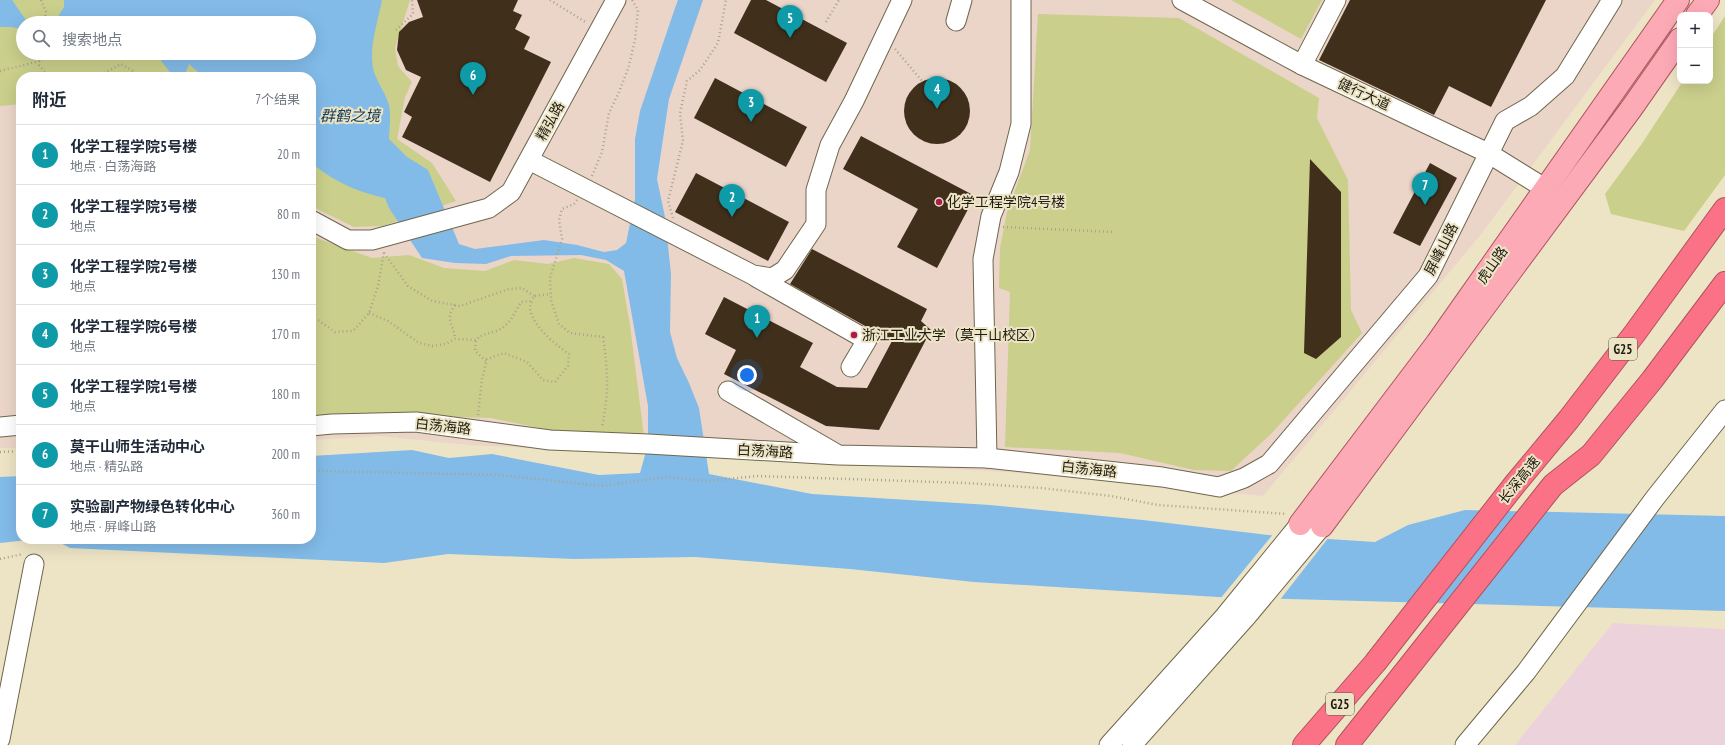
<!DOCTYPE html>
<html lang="zh">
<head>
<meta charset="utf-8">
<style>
	body { margin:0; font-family:"PT Sans Narrow","Noto Sans SC",sans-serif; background:#f6f6f7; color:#1f2937 }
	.controls { position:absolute; right:12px; top:12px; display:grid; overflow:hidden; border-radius:8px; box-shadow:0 4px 16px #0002 }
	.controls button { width:36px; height:36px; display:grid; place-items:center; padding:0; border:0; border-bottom:1px solid #e0e1e3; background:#fff; color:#1f2937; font:20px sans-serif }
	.you { position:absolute; left:747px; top:375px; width:14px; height:14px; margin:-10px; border:3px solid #fff; border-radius:50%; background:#1a73e8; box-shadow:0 0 0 6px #1a73e833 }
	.badge { display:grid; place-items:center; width:26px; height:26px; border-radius:50%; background:#db2777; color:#fff; font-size:13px; font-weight:700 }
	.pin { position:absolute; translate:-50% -33px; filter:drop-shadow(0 1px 2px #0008) }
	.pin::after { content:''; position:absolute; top:21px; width:14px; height:12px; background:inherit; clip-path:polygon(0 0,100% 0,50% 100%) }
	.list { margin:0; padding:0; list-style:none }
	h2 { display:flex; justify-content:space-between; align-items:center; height:52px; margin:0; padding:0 16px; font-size:17px }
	h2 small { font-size:13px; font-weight:400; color:#747a83 }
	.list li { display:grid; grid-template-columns:26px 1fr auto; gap:12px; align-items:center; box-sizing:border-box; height:60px; padding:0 16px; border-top:1px solid #e0e1e3 }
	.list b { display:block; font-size:15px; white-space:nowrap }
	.list p { margin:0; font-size:13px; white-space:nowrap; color:#747a83 }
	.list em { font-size:13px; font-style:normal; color:#747a83 }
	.icon { flex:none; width:22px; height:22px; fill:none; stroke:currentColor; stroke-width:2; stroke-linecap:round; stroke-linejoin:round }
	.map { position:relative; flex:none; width:1725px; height:745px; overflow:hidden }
	.search { position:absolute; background:#fff; box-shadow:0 4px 16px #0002; left:16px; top:16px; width:300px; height:44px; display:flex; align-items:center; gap:10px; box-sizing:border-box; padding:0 14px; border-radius:22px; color:#747a83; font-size:15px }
	.panel { position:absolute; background:#fff; box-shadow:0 4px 16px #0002; left:16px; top:72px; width:300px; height:472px; border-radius:16px }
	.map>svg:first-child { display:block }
	.industrial { fill:#ecd3db }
	.education { fill:#ebd5c9; fill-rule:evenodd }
	.green { fill:#cacf8b; fill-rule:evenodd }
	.water { fill:#82bbe8 }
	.pier { fill:#ede4c6 }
	.building { fill:#40301b }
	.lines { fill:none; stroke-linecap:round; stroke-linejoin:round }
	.minor-casing { stroke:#6f664c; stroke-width:21 }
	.major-casing { stroke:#ae545e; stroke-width:24 }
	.highway-casing { stroke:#ae545e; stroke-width:24 }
	.path { stroke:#a9a28b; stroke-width:2.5; stroke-dasharray:1 3; stroke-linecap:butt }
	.minor { stroke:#fff; stroke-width:19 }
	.major { stroke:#fdaab7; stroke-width:22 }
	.highway { stroke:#fb7287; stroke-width:22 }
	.poi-dot { fill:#ae1c4d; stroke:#ede4c6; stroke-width:1.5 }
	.labels { text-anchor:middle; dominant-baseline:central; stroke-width:4; stroke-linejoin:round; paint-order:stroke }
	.shield { fill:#ede4c6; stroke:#5d5847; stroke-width:1 }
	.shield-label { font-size:13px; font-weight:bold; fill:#1f1c11 }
	.street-label { font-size:14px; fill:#1f1c11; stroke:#ede4c6 }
	.poi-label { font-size:14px; fill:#1f1c11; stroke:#ede4c6; text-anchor:start }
	.water-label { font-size:15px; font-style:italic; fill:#0d3957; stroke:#ede4c6 }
</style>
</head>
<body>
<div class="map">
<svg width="1725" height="745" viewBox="0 0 1725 745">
	<rect width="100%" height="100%" fill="#ede4c6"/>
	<!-- industrial -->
	<path class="industrial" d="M1613 623 1725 629V745H1515Z"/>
	<!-- education -->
	<path class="education" d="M0 0H1655L1482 233 1263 496 1008 472 468 445 380 436 311 440V77H21V448H0ZM23 23H309V53H23Z"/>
	<!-- green -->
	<g class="green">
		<path d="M0 0H410L395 48 398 66 412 82 405 97 397 139 432 163 456 201 383 226 354 227 311 206V77H21V104L0 106ZM23 23H309V53H23Z"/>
		<path d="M1231 0H1322L1301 39Z"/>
		<path d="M1038 14 1179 18 1319 98 1317 118 1348 180 1351 310 1362 333 1272 433 1231 471 1194 470 1120 453 1005 447 1010 292 999 288 1000 248 1007 212 1030 150Z"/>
		<path d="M1725 16V175L1684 231 1611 214 1605 194 1641 145 1683 81H1710V39Z"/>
		<path d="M311 236 372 258 409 255 444 268 485 271 514 260 548 264 574 258 609 264 622 279 630 325 644 437H583L491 418 386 415 311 422Z"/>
	</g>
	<!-- water -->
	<g class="water">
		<path d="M0 0H12L28 23H23V29L11 27H0Z"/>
		<path d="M64 0H382C378 22 369 45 373 68 376 81 384 90 388 102 392 113 389 128 389 139L407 157 428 170 459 244 475 249 544 240 577 245 604 252 617 250 626 243 635 199V139L640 111 675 8 678 0H703L669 99 657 179 665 217 671 274 670 332 677 358 689 383 699 408 709 474 812 494 990 505 1143 520 1268 535 1375 542 1408 525 1465 510 1725 516V611L1218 597 974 582 850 569 695 557 575 559 448 554 384 563 70 548 53 539H311V456L412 450 449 458 492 454 599 475 640 473 648 444V406L624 271 606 260 581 255 511 256 486 264 455 263 422 258 389 208 385 198C354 191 336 182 311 163V77H208L198 72 189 64 184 77 173 76 155 53H309V23H54L64 7Z"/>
		<path d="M21 476V539H37L0 543V477Z"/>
	</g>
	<!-- pier -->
	<path class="pier" d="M1274 533 1329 537 1279 601 1220 599Z"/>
	<!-- building -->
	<g class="building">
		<path d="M417 0H518L513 11 522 15 515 29 530 37 524 49 551 62 490 182 402 137 412 117 404 112 421 77 406 70 397 50 399 32 409 22 423 17Z"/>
		<path d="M751 0H766L847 43 826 82 734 33Z"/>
		<path d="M1350 0H1546L1491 107 1449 86 1434 115 1319 60Z"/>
		<path d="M715 78 807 127 786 167 694 118Z"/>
		<circle cx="937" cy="111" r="33"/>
		<path d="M861 136 975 196 937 268 897 247 918 209 843 169Z"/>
		<path d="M1310 159 1341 192V337L1316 359 1304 353Z"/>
		<path d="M1430 163 1457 178 1420 246 1393 233Z"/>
		<path d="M696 173 789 222 768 261 675 212Z"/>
		<path d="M812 249 927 309 921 321 931 330 879 430 826 426 724 374 736 350 705 334 724 297 813 343 800 367 837 387 867 388 892 341 790 284Z"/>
	</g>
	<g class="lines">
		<!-- minor casing -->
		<g class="minor-casing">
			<g id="minor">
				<path d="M1182 0 1302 65 1488 153 1546 189"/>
				<path d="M956 21 962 0"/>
				<path d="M1302 65 1336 0"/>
				<path d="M529 160 753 275 772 278 785 270 816 224V190L830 145 854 101 902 0"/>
				<path d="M311 220 348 240H372L489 208 511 192 616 0"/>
				<path d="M756 277 867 340 851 367"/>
				<path d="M728 391 835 453"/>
				<path d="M311 426 332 424 416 422 550 440 648 444 838 455 987 458 1162 477 1219 487 1244 478 1269 464 1428 276 1505 121 1531 106 1565 76 1612 0"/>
				<path d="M0 427 21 425"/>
				<path d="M987 458 983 259 991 216 1009 172 1021 124V0"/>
				<path d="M0 739 34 564"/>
				<path d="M1109 745 1225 616 1300 524"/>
				<path d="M1132 745 1247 616 1322 526"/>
				<path d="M1465 745 1526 672 1655 498 1725 410"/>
			</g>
		</g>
		<!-- major casing -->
		<g class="major-casing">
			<g id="major">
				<path d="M1697 15 1708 0"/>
				<path d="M1300 524 1437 343 1678 0"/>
				<path d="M1322 526 1631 109 1680 39"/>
			</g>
		</g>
		<!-- highway casing -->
		<g class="highway-casing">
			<g id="highway">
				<path d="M1304 745 1375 663 1515 484 1569 419 1635 333 1725 209"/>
				<path d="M1347 745 1553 485 1591 455 1652 380 1725 283"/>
			</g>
		</g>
		<!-- path -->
		<g class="path">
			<path d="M41 0 46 12 44 23"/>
			<path d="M550 0 587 23"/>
			<path d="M826 22 839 0"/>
			<path d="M396 30 413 14 412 0"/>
			<path d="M895 49 922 81"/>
			<path d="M40 53 39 65 49 77"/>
			<path d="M0 71 40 61"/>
			<path d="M97 77 121 64 143 77"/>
			<path d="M592 176 602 152 609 113 619 92 628 69 635 40 638 10 632 0"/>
			<path d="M577 200 574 204 562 209 559 220 562 239 550 278 551 300 559 324 570 333 603 337C608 370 609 394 602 427"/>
			<path d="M673 218 668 201 683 141 680 113 687 81 700 70 718 43 726 0"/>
			<path d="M1003 227 1114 232"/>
			<path d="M384 253 408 286 432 301 460 306 509 289 522 288 534 296"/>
			<path d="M455 305C444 320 454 324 455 339"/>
			<path d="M369 313 388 321 419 343 433 346 446 344 455 339 476 340"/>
			<path d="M311 317 318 320 335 332 353 331 369 313 378 286 384 252"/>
			<path d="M486 361 475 351 476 340C484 333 487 334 496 331 509 327 515 312 521 302L532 301"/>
			<path d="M478 415 482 379 487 359 504 353 527 362 543 380 555 382 568 366 569 354C556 345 531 325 530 308 530 304 533 299 534 296L551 294"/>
			<path d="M0 452 21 451"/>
			<path d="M311 473 319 471 501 475 602 486 666 477 707 481 757 476 966 483 1041 488 1111 496 1158 505 1287 514"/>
			<path d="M0 559 23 554"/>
		</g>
		<!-- minor -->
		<use href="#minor" class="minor"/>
		<!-- major -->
		<use href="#major" class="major"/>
		<!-- highway -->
		<use href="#highway" class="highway"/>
	</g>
	<!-- markers -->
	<g class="poi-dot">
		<circle cx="939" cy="202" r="4"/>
		<circle cx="854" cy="335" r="4"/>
	</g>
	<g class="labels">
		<!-- shield labels -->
		<g class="shield">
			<rect x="1609" y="338" width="28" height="22" rx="3"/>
			<rect x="1326" y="693" width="28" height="22" rx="3"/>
		</g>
		<g class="shield-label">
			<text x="1623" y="349">G25</text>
			<text x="1340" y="704">G25</text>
		</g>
		<!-- street labels -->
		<g class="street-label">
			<text transform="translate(1364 94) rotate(25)">健行大道</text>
			<text transform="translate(550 121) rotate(-61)">精弘路</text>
			<text transform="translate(1441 249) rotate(-63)">屏峰山路</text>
			<text transform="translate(1492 265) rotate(-55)">虎山路</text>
			<text transform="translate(443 426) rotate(6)">白荡海路</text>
			<text transform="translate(765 451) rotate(3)">白荡海路</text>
			<text transform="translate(1089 469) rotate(6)">白荡海路</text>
			<text transform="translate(1519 480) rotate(-51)">长深高速</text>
		</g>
		<!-- poi labels -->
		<g class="poi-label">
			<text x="947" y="202">化学工程学院4号楼</text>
			<text x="862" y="335">浙江工业大学（莫干山校区）</text>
		</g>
		<!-- water labels -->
		<g class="water-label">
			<text x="350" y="115">群鹤之境</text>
		</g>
	</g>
</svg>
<div class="controls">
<button>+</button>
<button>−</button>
</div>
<div class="you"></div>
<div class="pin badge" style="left:757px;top:338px;background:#0f9aa8">1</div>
<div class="pin badge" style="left:732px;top:217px;background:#0f9aa8">2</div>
<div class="pin badge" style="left:751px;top:122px;background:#0f9aa8">3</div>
<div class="pin badge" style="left:937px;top:109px;background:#0f9aa8">4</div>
<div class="pin badge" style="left:790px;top:38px;background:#0f9aa8">5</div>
<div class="pin badge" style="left:473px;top:95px;background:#0f9aa8">6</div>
<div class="pin badge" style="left:1425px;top:205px;background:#0f9aa8">7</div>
<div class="search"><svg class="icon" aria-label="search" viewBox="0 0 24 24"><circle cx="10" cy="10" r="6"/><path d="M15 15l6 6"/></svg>搜索地点</div>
<section class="panel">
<h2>附近<small>7个结果</small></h2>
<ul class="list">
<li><span class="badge" style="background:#0f9aa8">1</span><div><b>化学工程学院5号楼</b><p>地点 · 白荡海路</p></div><em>20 m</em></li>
<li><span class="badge" style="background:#0f9aa8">2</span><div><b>化学工程学院3号楼</b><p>地点</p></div><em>80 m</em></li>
<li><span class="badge" style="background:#0f9aa8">3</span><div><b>化学工程学院2号楼</b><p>地点</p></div><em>130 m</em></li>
<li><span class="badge" style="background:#0f9aa8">4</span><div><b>化学工程学院6号楼</b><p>地点</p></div><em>170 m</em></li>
<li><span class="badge" style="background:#0f9aa8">5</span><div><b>化学工程学院1号楼</b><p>地点</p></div><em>180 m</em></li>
<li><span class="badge" style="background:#0f9aa8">6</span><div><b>莫干山师生活动中心</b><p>地点 · 精弘路</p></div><em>200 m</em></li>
<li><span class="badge" style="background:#0f9aa8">7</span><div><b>实验副产物绿色转化中心</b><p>地点 · 屏峰山路</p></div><em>360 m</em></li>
</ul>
</section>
</div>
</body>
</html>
